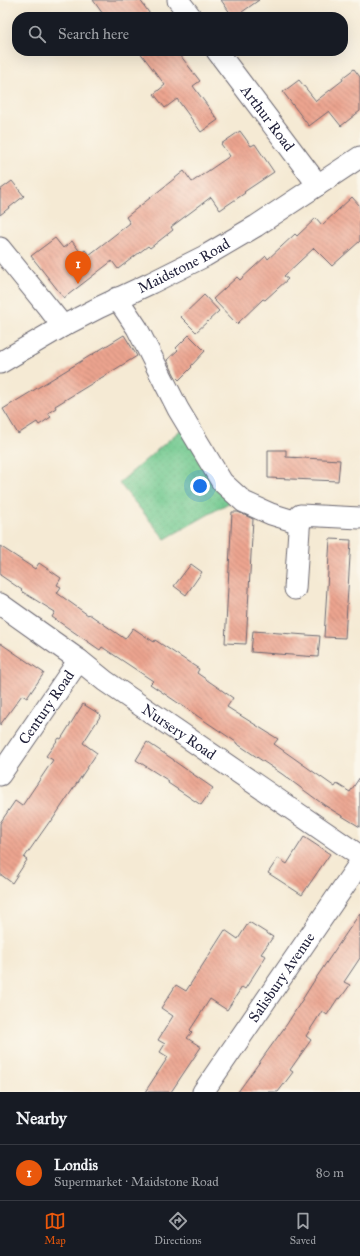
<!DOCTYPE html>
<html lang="en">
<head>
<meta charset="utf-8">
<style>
	body { margin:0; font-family:"IM FELL Great Primer",serif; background:#20242c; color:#f1f3f6 }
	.you { position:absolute; left:200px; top:486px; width:14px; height:14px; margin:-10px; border:3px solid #fff; border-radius:50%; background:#1a73e8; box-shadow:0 0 0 6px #1a73e833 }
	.badge { display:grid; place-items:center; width:26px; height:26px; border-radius:50%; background:#ea580c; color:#fff; font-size:13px; font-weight:700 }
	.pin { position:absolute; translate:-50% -33px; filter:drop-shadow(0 1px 2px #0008) }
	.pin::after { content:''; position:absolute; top:21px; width:14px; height:12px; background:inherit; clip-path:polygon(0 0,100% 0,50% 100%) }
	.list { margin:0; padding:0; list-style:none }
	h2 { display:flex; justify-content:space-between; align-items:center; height:52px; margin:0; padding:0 16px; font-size:17px }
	h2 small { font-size:13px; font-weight:400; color:#9ea1a6 }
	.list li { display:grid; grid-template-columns:26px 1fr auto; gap:12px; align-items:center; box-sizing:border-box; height:56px; padding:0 16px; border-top:1px solid #363941 }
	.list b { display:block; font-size:15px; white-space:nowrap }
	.list p { margin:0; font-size:13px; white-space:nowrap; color:#9ea1a6 }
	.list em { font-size:13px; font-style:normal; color:#9ea1a6 }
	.icon { flex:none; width:22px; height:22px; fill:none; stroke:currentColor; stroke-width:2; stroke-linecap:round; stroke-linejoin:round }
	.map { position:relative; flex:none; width:360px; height:1092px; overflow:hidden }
	.search { position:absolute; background:#171b24; box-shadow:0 4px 16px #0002; left:12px; right:12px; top:12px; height:44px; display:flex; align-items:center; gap:10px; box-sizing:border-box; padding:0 14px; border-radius:16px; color:#9ea1a6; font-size:15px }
	.sheet { height:108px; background:#171b24 }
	nav { display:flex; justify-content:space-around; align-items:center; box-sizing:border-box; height:56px; border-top:1px solid #363941; background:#171b24; font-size:11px; color:#9ea1a6 }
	nav a { display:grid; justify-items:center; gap:2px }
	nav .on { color:#ea580c }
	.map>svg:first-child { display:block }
	.green { fill:url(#green-dots); stroke:#4a7665 }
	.building { fill:url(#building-back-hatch) }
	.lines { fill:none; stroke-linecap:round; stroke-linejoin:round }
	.minor-casing { stroke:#6c6871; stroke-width:23 }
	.minor { stroke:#fff; stroke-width:21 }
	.labels { text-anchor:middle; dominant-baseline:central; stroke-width:3; stroke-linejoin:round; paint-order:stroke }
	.street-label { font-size:15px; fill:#22223b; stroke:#fbf7ec }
</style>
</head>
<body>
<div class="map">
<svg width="360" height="1092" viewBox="0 0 360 1092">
	<defs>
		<pattern id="green-dots" width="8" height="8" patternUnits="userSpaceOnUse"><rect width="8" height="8" fill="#71c98f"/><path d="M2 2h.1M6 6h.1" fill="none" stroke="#62ac7c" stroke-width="1.8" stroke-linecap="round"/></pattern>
		<pattern id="building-back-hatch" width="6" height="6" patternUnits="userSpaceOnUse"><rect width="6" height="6" fill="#eca48f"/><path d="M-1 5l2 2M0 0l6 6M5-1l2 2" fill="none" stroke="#bf8576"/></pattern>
	</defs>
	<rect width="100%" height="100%" fill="#fbf7ec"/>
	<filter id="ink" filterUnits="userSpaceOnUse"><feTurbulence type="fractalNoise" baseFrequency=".025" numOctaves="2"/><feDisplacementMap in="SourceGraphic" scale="8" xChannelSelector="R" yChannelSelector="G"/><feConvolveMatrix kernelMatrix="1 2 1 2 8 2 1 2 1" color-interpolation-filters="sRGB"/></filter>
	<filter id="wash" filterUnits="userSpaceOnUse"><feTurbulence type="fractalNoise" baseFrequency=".012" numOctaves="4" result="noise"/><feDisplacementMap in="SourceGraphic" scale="16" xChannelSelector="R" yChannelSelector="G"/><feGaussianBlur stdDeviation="0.9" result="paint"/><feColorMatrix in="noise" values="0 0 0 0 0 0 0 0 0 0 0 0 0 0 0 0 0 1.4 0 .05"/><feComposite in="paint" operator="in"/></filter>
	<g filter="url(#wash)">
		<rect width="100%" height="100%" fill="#f5ead4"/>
		<!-- green -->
		<path class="green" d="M185 426 232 501 165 539 119 483Z"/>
		<g id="blocks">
			<!-- building -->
			<g class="building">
				<path d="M93 0H140L152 17H105Z"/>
				<path d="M221 0H259L235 17H233Z"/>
				<path d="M139 51H177L200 81 193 86 218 120 201 132 177 99 165 108 154 94 165 85Z"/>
				<path d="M354 69 360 77V111L341 126 329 111 309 126 283 92 299 80 316 101 343 80 342 78Z"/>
				<path d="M240 131 251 146 255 144 274 172 244 192 245 193 220 210 211 197 171 227 173 230 150 248 148 246 118 269 112 261 64 298 31 256 55 238 63 248 72 241 81 253 85 250 89 255 130 223 126 217 184 171 192 182 230 156 221 144Z"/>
				<path d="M12 181 24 196 0 215V190Z"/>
				<path d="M352 197 360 206V241L332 266 314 248 284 276 288 279 265 300 263 299 237 324 213 299 237 277 240 280 266 256 268 259 295 234 297 236 316 218 322 225Z"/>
				<path d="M204 295 219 311 196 332 181 317Z"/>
				<path d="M124 335 137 356 55 406 56 408 48 413 51 417 39 425 37 422 18 434 3 409Z"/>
				<path d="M189 335 205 351 191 366 192 367 179 380 175 376 167 360 178 350 176 348Z"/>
				<path d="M268 450H286V457L340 460 338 481 268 478Z"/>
				<path d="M232 512H238L253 519 246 644 225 643Z"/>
				<path d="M330 539 351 540 345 638 324 637Z"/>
				<path d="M0 546 35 569 39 563 61 578 57 585 61 587 57 593 88 615 89 614 125 639 133 628 154 642 155 640 199 669 197 673 233 698 227 707 278 739 274 744 335 787 337 784 350 792 360 777V827L324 805 282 774 236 743V742L150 684 153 681 102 647 100 650 52 617 55 612 21 591 22 590 0 575Z"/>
				<path d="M191 564 202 572 186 595 174 586Z"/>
				<path d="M253 631 320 636 318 657 251 652Z"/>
				<path d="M0 643 44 673 27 698 22 695 0 725Z"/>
				<path d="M83 704 101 715 83 743 97 753 51 822 50 821 24 858 27 860 12 883 0 874V823L15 801 22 806 53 760 46 756 59 738 61 739Z"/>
				<path d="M147 742 174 760V761L213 788 201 805 168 783 169 781 136 760Z"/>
				<path d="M304 837 330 854 302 895 268 873 278 858 287 864Z"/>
				<path d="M360 913V958L344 982 350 985 340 999 338 998 327 1015 322 1011 306 1036 311 1040 290 1070 293 1072 278 1092H238L287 1024 314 981Z"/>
				<path d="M249 922 273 937 261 954 266 956 245 989 242 987 227 1010 210 999 190 1030 192 1032 187 1038 201 1047 171 1092H145L168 1057 160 1052 165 1044 158 1040 173 1016 161 1008 176 985 186 991 225 930 238 939Z"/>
			</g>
		</g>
	</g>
	<g filter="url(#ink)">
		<use href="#blocks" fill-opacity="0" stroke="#6c6871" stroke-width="1"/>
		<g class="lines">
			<!-- minor casing -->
			<g class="minor-casing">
				<g id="minor">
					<path d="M178 0 191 17"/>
					<path id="s1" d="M217 51 318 185"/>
					<path d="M0 248 63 326"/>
					<path d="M117 298 137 328 178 409 222 482 244 502 271 514 300 523"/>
					<path id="s2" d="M0 363 63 326 100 307 151 283 205 256 256 226 360 157"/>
					<path d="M295 589 300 515 360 518"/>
					<path id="s3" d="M0 604 79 660 105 681 360 856"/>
					<path id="s4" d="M0 775 79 660"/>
					<path id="s5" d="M203 1092 360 863"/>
				</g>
			</g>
			<!-- minor -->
			<use href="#minor" class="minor"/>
		</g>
	</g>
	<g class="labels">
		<!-- street labels -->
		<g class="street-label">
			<text stroke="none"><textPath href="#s1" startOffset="84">Arthur Road</textPath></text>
			<text stroke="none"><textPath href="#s2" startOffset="208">Maidstone Road</textPath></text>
			<text stroke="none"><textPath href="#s4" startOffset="82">Century Road</textPath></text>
			<text stroke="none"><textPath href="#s3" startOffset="220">Nursery Road</textPath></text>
			<text stroke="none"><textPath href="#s5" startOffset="139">Salisbury Avenue</textPath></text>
		</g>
	</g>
</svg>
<div class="you"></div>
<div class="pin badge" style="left:78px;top:284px">1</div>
<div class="search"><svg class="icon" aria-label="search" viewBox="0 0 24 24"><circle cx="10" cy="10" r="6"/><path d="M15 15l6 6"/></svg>Search here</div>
</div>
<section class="sheet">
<h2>Nearby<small></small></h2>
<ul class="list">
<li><span class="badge">1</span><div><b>Londis</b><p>Supermarket · Maidstone Road</p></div><em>80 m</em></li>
</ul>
</section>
<nav>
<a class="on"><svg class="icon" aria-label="map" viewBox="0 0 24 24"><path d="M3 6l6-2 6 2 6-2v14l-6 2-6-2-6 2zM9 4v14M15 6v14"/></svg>Map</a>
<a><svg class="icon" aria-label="directions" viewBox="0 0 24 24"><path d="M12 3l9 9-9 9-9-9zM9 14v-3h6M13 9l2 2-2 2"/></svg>Directions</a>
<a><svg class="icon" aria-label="saved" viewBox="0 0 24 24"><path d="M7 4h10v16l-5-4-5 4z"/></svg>Saved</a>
</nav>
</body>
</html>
